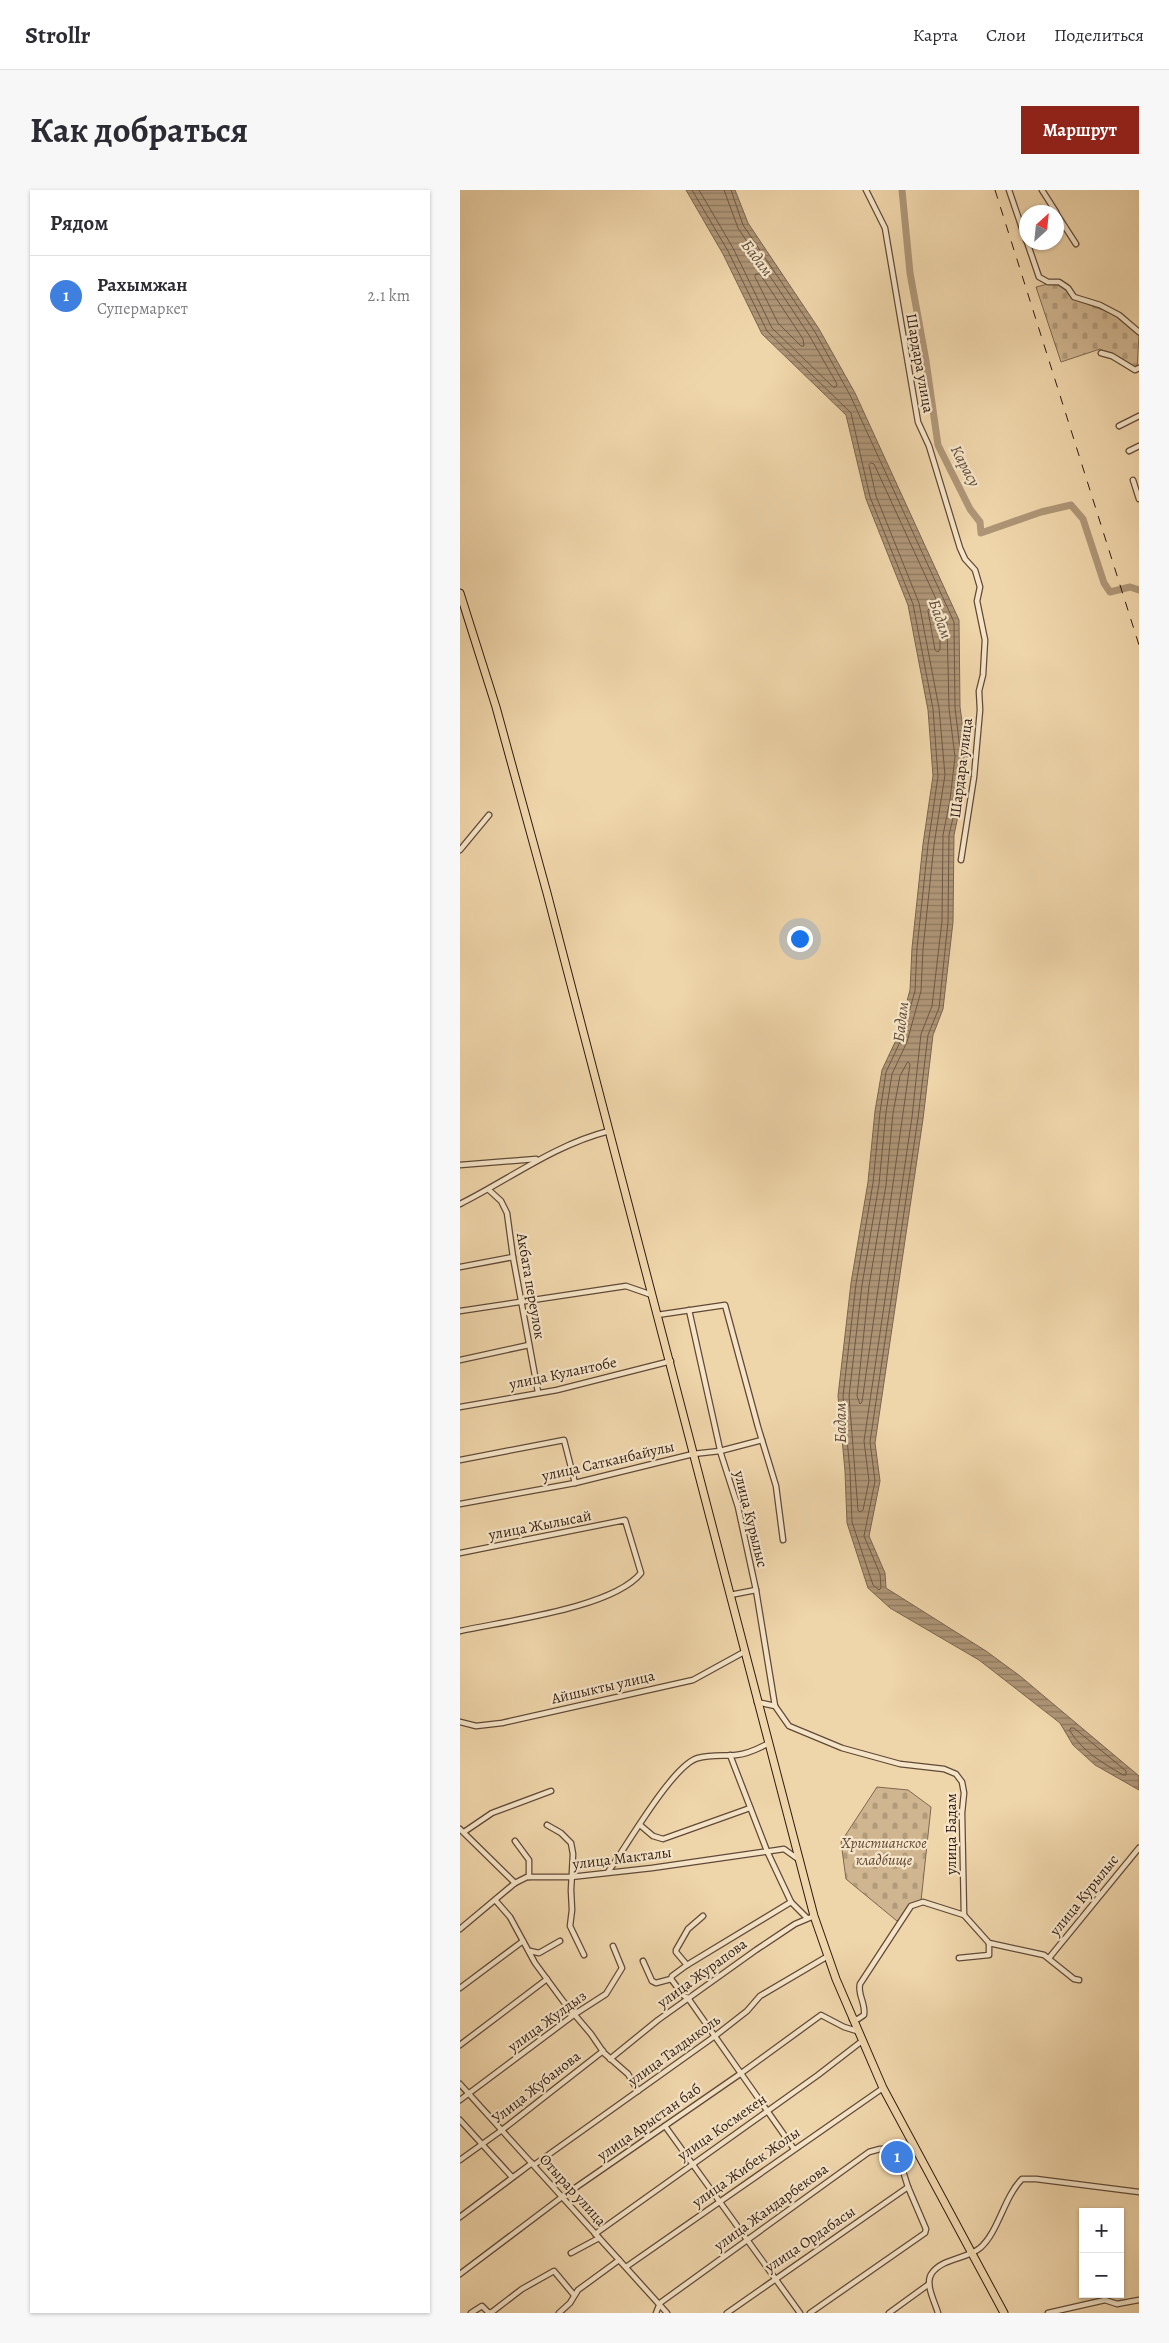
<!DOCTYPE html>
<html lang="ru">
<head>
<meta charset="utf-8">
<style>
	body { margin:0; font-family:Alegreya,serif; background:#f7f7f7; color:#2b2b33 }
	.controls { position:absolute; right:15px; bottom:15px; display:grid; overflow:hidden; border-radius:0px; box-shadow:0 1px 4px #0004 }
	.controls button { width:45px; height:45px; display:grid; place-items:center; padding:0; border:0; border-bottom:1px solid #e1e1e2; background:#fff; color:#2b2b33; font:25px sans-serif }
	.compass { position:absolute; left:559px; top:15px; width:45px; height:45px; border-radius:50%; background:#fff; box-shadow:0 1px 4px #0004; rotate:27deg }
	.you { position:absolute; left:339px; top:748px; width:18px; height:18px; margin:-12px; border:4px solid #fff; border-radius:50%; background:#1a73e8; box-shadow:0 0 0 8px #1a73e833 }
	.badge { display:grid; place-items:center; width:32px; height:32px; border-radius:50%; background:#8f2418; color:#fff; font-size:16px; font-weight:700 }
	.pin { position:absolute; translate:-50% -50%; border:2px solid #fff; box-shadow:0 1px 5px #0006 }
	.list { margin:0; padding:0; list-style:none }
	h2 { display:flex; justify-content:space-between; align-items:center; height:65px; margin:0; padding:0 20px; font-size:21px }
	h2 small { font-size:16px; font-weight:400; color:#7c7c81 }
	.list li { display:grid; grid-template-columns:32px 1fr auto; gap:15px; align-items:center; box-sizing:border-box; height:80px; padding:0 20px; border-top:1px solid #e1e1e2 }
	.list b { display:block; font-size:19px; white-space:nowrap }
	.list p { margin:0; font-size:16px; white-space:nowrap; color:#7c7c81 }
	.list em { font-size:16px; font-style:normal; color:#7c7c81 }
	.map { position:relative; flex:none; width:679px; height:2123px; overflow:hidden; border-radius:0px }
	header { display:flex; align-items:center; gap:30px; box-sizing:border-box; height:70px; padding:0 25px; background:#fff; border-bottom:1px solid #e1e1e2 }
	header strong { font-size:24px }
	nav { display:flex; gap:28px; margin-inline-start:auto; font-size:18px }
	.intro { display:flex; align-items:center; justify-content:space-between; box-sizing:border-box; height:120px; padding:0 30px }
	h1 { margin:0; font-size:35px }
	.button { padding:12px 22px; border-radius:0px; background:#8f2418; color:#fff; font-size:18px; font-weight:700 }
	main { display:flex; gap:30px; padding:0 30px }
	aside { flex:1; background:#fff; border-radius:0px; box-shadow:0 1px 4px #0004 }
	.map>svg:first-child { display:block }
	.cemetery { fill:url(#cemetery-stones); stroke:#806850 }
	.water { fill:url(#water-rules); stroke:#7c644d }
	.lines { fill:none; stroke-linecap:round; stroke-linejoin:round }
	.shore { stroke:#6f5843; stroke-width:1 }
	.river { stroke:#ae9576; stroke-width:7 }
	.minor-casing { stroke:#604936; stroke-width:7 }
	.highway-casing { stroke:#301a10; stroke-width:9 }
	.minor { stroke:#f5e4c8; stroke-width:4.5 }
	.highway { stroke:#efd5aa; stroke-width:7 }
	.rail { stroke:#301a10; stroke-width:1; stroke-dasharray:9 9; stroke-linecap:butt }
	.labels { text-anchor:middle; dominant-baseline:central; stroke-width:4.5; stroke-linejoin:round; paint-order:stroke }
	.street-label { font-size:15px; fill:#301a10; stroke:#f5e4c8 }
	.park-label { font-size:15px; font-style:italic; fill:#604836; stroke:#f5e4c8 }
	.water-label { font-size:16px; font-style:italic; fill:#624b39; stroke:#f5e4c8 }
</style>
</head>
<body>
<header>
<strong>Strollr</strong>
<nav><a>Карта</a><a>Слои</a><a>Поделиться</a></nav>
</header>
<div class="intro"><h1>Как добраться</h1><a class="button">Маршрут</a></div>
<main>
<aside>
<h2>Рядом<small></small></h2>
<ul class="list">
<li><span class="badge" style="background:#3f7fe0">1</span><div><b>Рахымжан</b><p>Супермаркет</p></div><em>2.1 km</em></li>
</ul>
</aside>
<div class="map">
<svg width="679" height="2123" viewBox="0 0 679 2123">
	<defs>
		<pattern id="cemetery-stones" width="16" height="16" patternUnits="userSpaceOnUse" patternTransform="scale(1.25)"><rect width="16" height="16" fill="#cfb590"/><path d="M2 7V4a2 2 0 0 1 4 0v3zM10 15v-3a2 2 0 0 1 4 0v3z" fill="#b29b7b"/></pattern>
		<pattern id="water-rules" width="6" height="5" patternUnits="userSpaceOnUse" patternTransform="scale(1.25)"><rect width="6" height="5" fill="#ae9576"/><path d="M0 2.5h6" fill="none" stroke="#8e795f"/></pattern>
	</defs>
	<rect width="100%" height="100%" fill="#efd5aa"/>
	<filter id="stains"><feTurbulence type="fractalNoise" baseFrequency=".004" numOctaves="4"/><feColorMatrix values="0 0 0 0 .2 0 0 0 0 .09 0 0 0 0 .02 0 0 0 .5 -.17"/></filter>
	<radialGradient id="worn" r=".72"><stop offset=".6" stop-color="#630" stop-opacity="0"/><stop offset="1" stop-color="#630" stop-opacity=".3"/></radialGradient>
	<!-- cemetery -->
	<g class="cemetery">
		<path d="M596 92 619 111 656 125 679 144 677 179 640 159 601 172 576 97Z"/>
		<path d="M417 1597 448 1600 471 1617 461 1711 437 1731 386 1689 381 1652Z"/>
	</g>
	<!-- water -->
	<path class="water" d="M226 0H275L288 33 359 139 395 203 499 430 500 517 507 567 501 612 494 645 493 732 483 819 473 845 463 929 415 1253 420 1291 409 1346 425 1383 426 1398 526 1461 560 1486 679 1586V1600L635 1575 613 1555 600 1533 519 1470 430 1418 408 1398 387 1333 385 1281 378 1206 391 1093 408 992 415 921 422 880 437 848 450 800 452 758 463 654 473 586 468 520 448 415 406 309 386 225 302 144 263 64Z"/>
	<g class="lines">
		<!-- shore -->
		<g class="shore">
			<path d="M232 0 268 61 307 141 391 223 410 307 453 414 473 519 478 586 468 655 457 758 455 801 441 850 426 882 420 922 413 993 396 1094 383 1206 390 1281 392 1332 413 1395 419 1400 421 1398 420 1384 404 1346 415 1291 410 1252 458 928 468 845 479 818 488 732 489 645 497 611 501 567 495 518 494 432 390 205 355 142 283 35 271 0"/>
			<path d="M239 0 273 58 312 138 373 197H376L377 194 349 145 278 38 264 0"/>
			<path d="M296 84H300L343 149 344 156H341L318 133 295 87Z"/>
			<path d="M411 273 414 274 487 433 489 518 495 567 490 610 483 645 482 731 472 816 461 844 452 927 404 1251 409 1291 403 1320 400 1322 398 1320 389 1206 402 1095 419 994 426 922 432 884 447 852 461 801 463 759 474 655 485 585 479 518 459 413 416 306 409 275Z"/>
			<path d="M470 418 473 420 480 435V459L478 462 475 460 468 421Z"/>
			<path d="M448 872 450 874 402 1212 400 1214 397 1206 409 1096 426 995 433 923 440 886Z"/>
			<path d="M611 1538H614L666 1581V1585H663C643 1573 623 1562 610 1541Z"/>
		</g>
		<!-- river -->
		<path class="river" d="M442 0 450 83 466 171 478 255 510 319 520 332 521 343 581 322 611 315 623 329 644 393 650 402 670 397 679 400"/>
		<!-- minor casing -->
		<g class="minor-casing">
			<g id="minor">
				<path d="M406 0 425 38 458 232 469 256 500 358 505 369 515 380 520 397 517 411 525 450 523 485 519 501 520 520 514 587 501 670"/>
				<path d="M549 0 566 50"/>
				<path d="M582 0 596 22"/>
				<path d="M596 23 616 54"/>
				<path d="M567 52 579 87 588 92H599L608 98 614 107 640 115 659 125 679 142"/>
				<path d="M641 163 652 166 675 180 679 178"/>
				<path d="M659 236 679 226"/>
				<path d="M669 261 679 256"/>
				<path d="M673 290 679 309"/>
				<path d="M0 660 29 625"/>
				<path d="M0 975 76 969"/>
				<path d="M29 1000 41 1011 47 1023 53 1067 78 1202"/>
				<path d="M0 1014C50 989 94 955 149 941"/>
				<path d="M0 1077 53 1067"/>
				<path d="M229 1120 261 1264 278 1317 296 1400 315 1516"/>
				<path d="M0 1121 166 1096 192 1105"/>
				<path d="M197 1125 265 1115 298 1237 316 1296 323 1350"/>
				<path d="M0 1170 69 1155"/>
				<path d="M0 1217 97 1200 211 1171"/>
				<path d="M0 1270 104 1250 115 1293"/>
				<path d="M0 1314 115 1293 233 1264 260 1261 302 1250"/>
				<path d="M0 1363 165 1330 181 1383C153 1418 45 1431 0 1441"/>
				<path d="M270 1405 296 1400"/>
				<path d="M297 1512 315 1516 329 1536 382 1558 440 1574 484 1579 496 1584 502 1592 504 1603 502 1623 504 1725 529 1753 584 1765 614 1789 619 1790"/>
				<path d="M0 1532 16 1536 42 1533 233 1490 284 1462"/>
				<path d="M87 1635 101 1643 111 1653 113 1664 111 1700 112 1720 110 1736 124 1765"/>
				<path d="M180 1635 193 1646 203 1649 290 1618"/>
				<path d="M0 1639 55 1693"/>
				<path d="M4 1642 32 1623 91 1601"/>
				<path d="M55 1651 69 1670V1687"/>
				<path d="M148 1682C165 1659 213 1574 238 1568 250 1565 264 1566 276 1565 288 1564 298 1559 309 1553"/>
				<path d="M36 1711 50 1727 75 1773 103 1811 131 1844 144 1863 168 1884 178 1901"/>
				<path d="M331 1712 347 1728"/>
				<path d="M243 1726 228 1739 216 1760V1762L227 1775 212 1786 211 1789 224 1806 228 1808 334 1959"/>
				<path d="M0 1739 55 1693 67 1687H111L192 1678 324 1659 338 1669"/>
				<path d="M70 1761 79 1763 100 1751"/>
				<path d="M499 1768 529 1765V1753"/>
				<path d="M589 1768 679 1658"/>
				<path d="M183 1771 192 1791 196 1793 211 1789"/>
				<path d="M227 1775 331 1712 307 1661 270 1565"/>
				<path d="M0 1798 63 1751"/>
				<path d="M392 1829H398L404 1825C406 1813 397 1804 400 1794L451 1716 463 1712 504 1725"/>
				<path d="M0 1855 87 1789"/>
				<path d="M150 1869 198 1830 296 1760 335 1734 354 1726"/>
				<path d="M0 1894 207 2123"/>
				<path d="M0 1910 115 1824 146 1804 162 1778 153 1756"/>
				<path d="M0 1930 52 1987"/>
				<path d="M205 1936 340 2123"/>
				<path d="M0 1970 42 1940 143 1861"/>
				<path d="M74 1975 255 1846 287 1821 300 1806 368 1766"/>
				<path d="M0 2027 72 1973"/>
				<path d="M135 2044 358 1885 402 1851"/>
				<path d="M111 2063 139 2048"/>
				<path d="M166 2077 423 1898"/>
				<path d="M0 2084 102 2007 280 1884 361 1825 384 1837 397 1841"/>
				<path d="M11 2123 22 2116 29 2123 32 2122 62 2099 94 2081 114 2105"/>
				<path d="M99 2123 110 2113 118 2100 159 2070"/>
				<path d="M196 2123 200 2113 409 1962 420 1959 455 1958"/>
				<path d="M267 2123 448 1997"/>
				<path d="M350 2123 465 2043 466 2039 448 1997 442 1978 450 1958"/>
				<path d="M429 2123 469 2094"/>
				<path d="M478 2123C475 2112 464 2093 472 2083 483 2068 507 2069 520 2058 538 2043 544 2007 562 1989H576L679 2002"/>
				<path d="M588 2123 645 2110 657 2114 679 2110"/>
			</g>
		</g>
		<!-- highway casing -->
		<g class="highway-casing">
			<path id="highway" d="M0 403 36 517 87 703 354 1726 376 1789 423 1898 544 2123"/>
		</g>
		<!-- minor -->
		<use href="#minor" class="minor"/>
		<!-- highway -->
		<use href="#highway" class="highway"/>
		<!-- rail -->
		<path class="rail" d="M535 0 679 455"/>
	</g>
	<g class="labels">
		<!-- street labels -->
		<g class="street-label">
			<text transform="translate(460 173) rotate(80)">Шардара улица</text>
			<text transform="translate(501 578) rotate(-83)">Шардара улица</text>
			<text transform="translate(71 1096) rotate(80)">Акбата переулок</text>
			<text transform="translate(103 1183) rotate(-12)">улица Кулантобе</text>
			<text transform="translate(148 1271) rotate(-13)">улица Сатканбайулы</text>
			<text transform="translate(291 1329) rotate(76)">улица Курылыс</text>
			<text transform="translate(80 1335) rotate(-11)">улица Жылысай</text>
			<text transform="translate(143 1497) rotate(-13)">Айшыкты улица</text>
			<text transform="translate(491 1644) rotate(-90)">улица Бадам</text>
			<text transform="translate(162 1668) rotate(-7)">улица Макталы</text>
			<text transform="translate(624 1705) rotate(-51)">улица Курылыс</text>
			<text transform="translate(242 1783) rotate(-36)">улица Журапова</text>
			<text transform="translate(87 1831) rotate(-36)">улица Жулдыз</text>
			<text transform="translate(214 1860) rotate(-36)">улица Талдыколь</text>
			<text transform="translate(76 1897) rotate(-38)">Улица Жубанова</text>
			<text transform="translate(189 1932) rotate(-35)">улица Арыстан баб</text>
			<text transform="translate(262 1937) rotate(-35)">улица Космекен</text>
			<text transform="translate(286 1977) rotate(-35)">улица Жибек Жолы</text>
			<text transform="translate(113 2000) rotate(48)">Отырар улица</text>
			<text transform="translate(311 2017) rotate(-36)">улица Жандарбекова</text>
			<text transform="translate(350 2049) rotate(-34)">улица Ордабасы</text>
		</g>
		<!-- park labels -->
		<g class="park-label">
			<text x="424" y="1653">Христианское<tspan x="424" dy="17">кладбище</tspan></text>
		</g>
		<!-- water labels -->
		<g class="water-label">
			<text transform="translate(297 68) rotate(53)">Бадам</text>
			<text transform="translate(505 276) rotate(62)">Карасу</text>
			<text transform="translate(480 429) rotate(71)">Бадам</text>
			<text transform="translate(441 832) rotate(-83)">Бадам</text>
			<text transform="translate(381 1233) rotate(-90)">Бадам</text>
		</g>
	</g>
	<rect width="100%" height="100%" filter="url(#stains)"/>
	<rect width="100%" height="100%" fill="url(#worn)"/>
</svg>
<div class="controls">
<button>+</button>
<button>−</button>
</div>
<svg class="compass" viewBox="-18 -18 36 36"><path d="M0-13l5 13h-10z" fill="#e53935"/><path d="M0 13l5-13h-10z" fill="#7c7c81"/></svg>
<div class="you"></div>
<div class="pin badge" style="left:437px;top:1967px;background:#3f7fe0">1</div>
</div>
</main>
</body>
</html>
